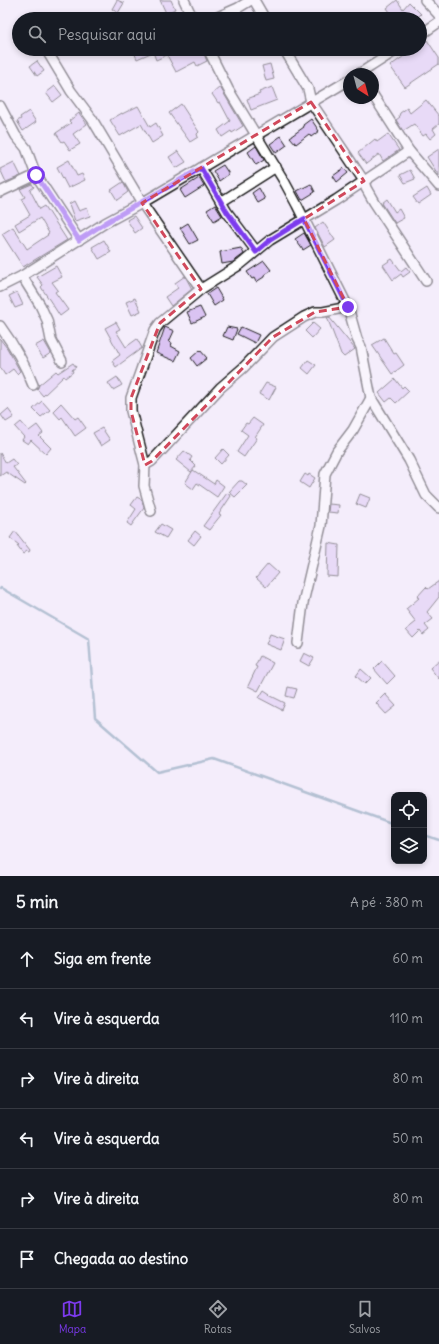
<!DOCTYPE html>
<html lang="pt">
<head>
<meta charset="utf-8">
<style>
	body { margin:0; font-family:Delius,sans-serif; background:#242831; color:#f1f3f6 }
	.controls { position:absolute; right:12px; bottom:12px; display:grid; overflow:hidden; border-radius:8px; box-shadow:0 2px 6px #0003 }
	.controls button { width:36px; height:36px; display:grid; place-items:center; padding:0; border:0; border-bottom:1px solid #363941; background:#171b24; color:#f1f3f6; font:20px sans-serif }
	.compass { position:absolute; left:343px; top:68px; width:36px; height:36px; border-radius:50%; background:#171b24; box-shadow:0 2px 6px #0003; rotate:144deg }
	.stop { position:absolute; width:12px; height:12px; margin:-9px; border:3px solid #7c3aed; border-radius:50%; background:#fff }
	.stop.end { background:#7c3aed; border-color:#fff; box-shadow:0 1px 4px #0008 }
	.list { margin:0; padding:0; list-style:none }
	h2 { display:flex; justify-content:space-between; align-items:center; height:52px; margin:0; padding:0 16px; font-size:17px }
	h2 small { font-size:13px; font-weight:400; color:#9ea1a6 }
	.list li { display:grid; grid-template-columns:26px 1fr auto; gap:12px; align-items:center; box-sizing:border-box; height:60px; padding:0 16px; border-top:1px solid #363941 }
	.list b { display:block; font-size:15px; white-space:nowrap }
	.list em { font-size:13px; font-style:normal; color:#9ea1a6 }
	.icon { flex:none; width:22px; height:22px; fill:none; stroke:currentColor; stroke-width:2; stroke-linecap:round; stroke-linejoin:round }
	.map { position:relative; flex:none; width:439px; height:876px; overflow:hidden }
	.search { position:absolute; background:#171b24; box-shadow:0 2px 6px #0003; left:12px; right:12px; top:12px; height:44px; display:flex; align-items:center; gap:10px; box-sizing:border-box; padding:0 14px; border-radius:22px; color:#9ea1a6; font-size:15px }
	.sheet { height:412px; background:#171b24 }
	nav { display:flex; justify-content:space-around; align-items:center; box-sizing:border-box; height:56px; border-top:1px solid #363941; background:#171b24; font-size:11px; color:#9ea1a6 }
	nav a { display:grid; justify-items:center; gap:2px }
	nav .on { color:#7c3aed }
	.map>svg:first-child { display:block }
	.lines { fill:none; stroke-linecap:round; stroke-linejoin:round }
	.stream { stroke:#668ba1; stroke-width:2.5 }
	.building { fill:#dac3f2; stroke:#1c1c1c }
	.street-casing { stroke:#1c1c1c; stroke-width:12 }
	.street { stroke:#fff; stroke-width:9 }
	.route { stroke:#7c3aed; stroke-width:5 }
	.marked { fill:none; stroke:#d1495b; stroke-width:3; stroke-dasharray:8 5; stroke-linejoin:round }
</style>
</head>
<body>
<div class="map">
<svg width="439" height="876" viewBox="0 0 439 876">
	<rect width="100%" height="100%" fill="#f4edfb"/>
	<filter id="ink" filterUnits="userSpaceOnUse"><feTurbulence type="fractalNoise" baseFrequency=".025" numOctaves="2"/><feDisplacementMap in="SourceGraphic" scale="8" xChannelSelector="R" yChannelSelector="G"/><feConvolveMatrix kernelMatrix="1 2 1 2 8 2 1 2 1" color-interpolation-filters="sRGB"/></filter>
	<g filter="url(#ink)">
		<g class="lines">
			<!-- stream -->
			<g class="stream">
				<path d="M0 589 1 588 89 639 95 718 157 772 214 759 394 824"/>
				<path d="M424 835 439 840"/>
			</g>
		</g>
		<!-- building -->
		<g class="building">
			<path d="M117 0 124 3 118 13 112 9Z"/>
			<path d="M160 0H171L175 9 166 13Z"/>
			<path d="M397 0 403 9 409 2 421 14 416 19H395L387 8Z"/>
			<path d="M427 40 439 58V64L405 87 390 66 414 49H420V45Z"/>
			<path d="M139 49H202L207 61 197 66 195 62 176 72 167 55 156 60 153 52 137 59 134 52Z"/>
			<path d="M37 61 44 71 37 76 30 66Z"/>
			<path d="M270 64 274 79 266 81 262 66Z"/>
			<path d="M55 86 62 95 53 102 46 93Z"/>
			<path d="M220 87 243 126 232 133 231 131 222 137 218 130 230 121 220 102 218 103 212 94Z"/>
			<path d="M272 87 277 100 251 110 247 99 260 94 259 92Z"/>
			<path d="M426 100 439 116V124L433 129 436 134 430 139 426 134 423 136 414 124 403 131 396 120 400 117 399 116 400 113 407 108 410 113Z"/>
			<path d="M181 104 199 132 197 134 198 137 190 142 169 113Z"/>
			<path d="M138 106 150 127 156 123 163 136 152 143 141 124 120 136 110 120 122 113V114Z"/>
			<path d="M29 111 36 122 23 131 17 121 21 119 20 117Z"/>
			<path d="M79 113 87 124 73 134 80 144 70 150 64 141 62 142 56 133 71 123 69 121Z"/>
			<path d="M311 119 319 131 311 137 309 134 296 144 290 137 304 127 303 125Z"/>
			<path d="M388 134 399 150 383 161 379 154 366 164 358 153 375 139 377 142Z"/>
			<path d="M281 136 287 145 276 153 270 144Z"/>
			<path d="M256 146 264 160 256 165 248 152Z"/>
			<path d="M439 149V176L427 157Z"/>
			<path d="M178 151 186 162 176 168 169 157Z"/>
			<path d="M69 160 77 176 82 174 85 180 68 188 57 167Z"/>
			<path d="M14 162 21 176 6 182 0 169Z"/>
			<path d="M223 165 229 174 219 181 213 171Z"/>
			<path d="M344 168 348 173 337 182 333 176Z"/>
			<path d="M410 170 415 179 405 183 400 175Z"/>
			<path d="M199 178 204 186 185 198 180 190Z"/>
			<path d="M123 182 128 192 117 200 111 190Z"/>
			<path d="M32 184 34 187 30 190 40 209 45 206 67 240 23 267 2 234 13 227 27 249 48 235 47 234 49 233 40 218 19 231 15 224 30 215 21 199 25 197 20 189Z"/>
			<path d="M311 184 315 192 302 200 297 191Z"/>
			<path d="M259 188 265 199 258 203 252 193Z"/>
			<path d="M427 188 431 195 418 204 413 197Z"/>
			<path d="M387 199 395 212 399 209 404 218 395 223 382 203Z"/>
			<path d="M74 201 79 211 87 208 90 216 75 221 69 204Z"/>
			<path d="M215 205 222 216 214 221 207 210Z"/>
			<path d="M134 216 142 228 135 233 127 220Z"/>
			<path d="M323 222 335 240 325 247 315 228Z"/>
			<path d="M188 223 198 240 190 244 180 228Z"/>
			<path d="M304 233 311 245 303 250 295 239Z"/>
			<path d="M104 240 111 252 99 259 92 247Z"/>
			<path d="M241 248 244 254 233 262 222 264 220 252Z"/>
			<path d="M392 259 401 271 406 267 410 272 403 277 401 274 393 280 383 265Z"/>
			<path d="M264 261 271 270 264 275V277L256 282 254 278 252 279 247 272Z"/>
			<path d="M56 266 62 277 52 282 58 290 55 292 68 310 60 316 41 287 43 285 37 277Z"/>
			<path d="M185 276 192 289 171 306 165 297 178 288 175 283Z"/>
			<path d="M216 288 223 300 214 306 207 294Z"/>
			<path d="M17 292 23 305 15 308 9 296Z"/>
			<path d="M135 298 141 311 132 315 126 302Z"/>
			<path d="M200 307 205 317 192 323 187 312Z"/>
			<path d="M327 317H329L355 349 344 357 341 354Z"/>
			<path d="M116 322 120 329 116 331 126 347 137 339 142 348 116 367 112 361 120 355 105 328Z"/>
			<path d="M313 323 320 329 312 338 305 331Z"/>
			<path d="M165 327 174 331 169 342 172 343 171 346 180 351 175 361 156 353Z"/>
			<path d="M227 327 237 329 233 340 223 336Z"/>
			<path d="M241 327 259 335 255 343 237 334Z"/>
			<path d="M384 338 394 354 396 353 404 365 392 374 372 345Z"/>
			<path d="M0 339 7 348 20 371 17 374 13 369 5 375 0 367Z"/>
			<path d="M44 341 51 353 43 358 35 346Z"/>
			<path d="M200 350 207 358 197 366 191 358Z"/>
			<path d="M308 360 316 365 309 374 302 368Z"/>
			<path d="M73 363 76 367 72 370 73 372 65 378 64 376 43 396 37 389 39 385 56 371 58 373Z"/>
			<path d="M117 377 122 385 113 390 108 383Z"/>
			<path d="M395 379 402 388 404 386 409 391 396 403 391 398 386 402 379 393Z"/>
			<path d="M266 383 276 387 269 400 259 394Z"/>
			<path d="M42 401 50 410 41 417 33 409Z"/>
			<path d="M61 403 75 419 78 417 86 428 75 436 62 417 60 419 53 411Z"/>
			<path d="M8 409 14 417 6 422 1 415Z"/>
			<path d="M253 418 263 425 255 437 257 438 244 457 237 452 248 435 241 430 246 423 248 424Z"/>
			<path d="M21 422 29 431 37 425 43 433 39 436 51 448 46 454 31 440 28 444 22 440 24 437 15 427Z"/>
			<path d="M102 428 110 440 101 446 93 433Z"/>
			<path d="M223 449 229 455 221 464 215 458Z"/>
			<path d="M184 451 192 457 190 460 196 466 191 472 176 460Z"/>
			<path d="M0 453 6 463 12 459 17 465 13 467 26 484 25 485 6 472 0 476Z"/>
			<path d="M193 470 214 484 216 480 224 486 217 497 197 483 193 489 185 483Z"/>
			<path d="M305 474 308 476 309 474 315 478 309 488 300 482Z"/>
			<path d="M239 481H242L247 485 235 497 229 492Z"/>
			<path d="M227 493 231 496 219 514 221 515 209 530 203 526Z"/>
			<path d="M360 494 370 498 366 508 356 504Z"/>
			<path d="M137 497 142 500 144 508 131 526 127 523 136 509 131 505Z"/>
			<path d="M329 504 339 505 338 513 328 512Z"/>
			<path d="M161 524 171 530 166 538 155 532Z"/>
			<path d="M15 531 30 550 29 552 27 551 23 554 17 546 19 545 10 538Z"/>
			<path d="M195 531 201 536 194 545 188 540Z"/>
			<path d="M328 543 339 545 338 577 327 576Z"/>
			<path d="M268 564 278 573 266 587 256 578Z"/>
			<path d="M439 581V597L427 612 433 619 425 625 429 630 423 635 420 631 413 638 406 630 416 622 406 609 419 598 417 597 426 587 428 589Z"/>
			<path d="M270 634 285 639 281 650 266 644Z"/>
			<path d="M304 653 314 658 309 666 300 661Z"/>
			<path d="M260 656 273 663 258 691 248 686 257 667 255 666Z"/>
			<path d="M439 660V679L430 668Z"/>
			<path d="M382 661 395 676 387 684 374 669Z"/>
			<path d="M361 669 371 678 365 684 356 676Z"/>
			<path d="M288 687 297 689 294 698 286 696Z"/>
			<path d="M264 690 270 694 269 695 285 703 282 710 259 698Z"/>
			<path d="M385 694 396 706 386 714 376 703Z"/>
		</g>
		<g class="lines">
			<!-- street casing -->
			<g class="street-casing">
				<g id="street">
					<path d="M184 0 193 19"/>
					<path d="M254 0 265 19"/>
					<path d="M425 0 439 15"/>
					<path d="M213 19 238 8 251 0"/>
					<path d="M420 35 439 22"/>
					<path d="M208 49 228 89 284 181 297 205 348 307 357 339 361 347 371 398 409 460 426 495 439 508"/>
					<path d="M284 49 308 89 311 102 364 181 366 188 374 202 426 281"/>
					<path d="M47 51 71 91 92 119 142 203 201 289"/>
					<path d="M359 74 398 49"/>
					<path d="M373 95 409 151 439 186"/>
					<path d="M0 106 16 136 26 148 36 175 79 240"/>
					<path d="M201 168 227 212 256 251"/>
					<path d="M0 192 36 175"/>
					<path d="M221 202 276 167"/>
					<path d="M22 276 40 305 47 320 51 340 62 361"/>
					<path d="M0 287 22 276 105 223 142 203 349 80"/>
					<path d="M0 326C13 344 25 364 33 385"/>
					<path d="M145 465 152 461 220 388 243 368 273 337 304 317 315 312H323L348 307"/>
					<path d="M151 511 144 486 145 465 131 411V398L155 330 160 323 201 289 241 264 270 240 336 200 409 151"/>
					<path d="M298 643 303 603 321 526 325 474 337 451 353 430 371 398"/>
				</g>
			</g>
			<!-- street -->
			<use href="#street" class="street"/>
		</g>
	</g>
	<g class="lines" filter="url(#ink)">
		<!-- route -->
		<path class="route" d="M36 175 79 240 105 223 201 168 227 212 256 252 270 240 304 219 348 307"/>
	</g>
	<!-- marked area -->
	<path d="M0 0H439V876H0ZM311 102 364 181 304 219 348 307 315 312 273 337 152 461 145 465 131 411V398L160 323 201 289 142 203Z" fill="#f4edfb" fill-opacity=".55" fill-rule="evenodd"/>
	<path class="marked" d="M311 102 364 181 304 219 348 307 315 312 273 337 152 461 145 465 131 411V398L160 323 201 289 142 203Z"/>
</svg>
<div class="controls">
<button><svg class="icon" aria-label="locate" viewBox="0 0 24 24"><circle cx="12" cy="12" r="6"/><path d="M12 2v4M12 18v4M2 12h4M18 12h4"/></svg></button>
<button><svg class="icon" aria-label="layers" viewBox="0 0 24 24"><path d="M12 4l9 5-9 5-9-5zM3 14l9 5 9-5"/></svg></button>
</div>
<svg class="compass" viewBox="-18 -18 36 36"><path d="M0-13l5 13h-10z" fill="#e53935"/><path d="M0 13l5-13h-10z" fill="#9ea1a6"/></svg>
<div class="stop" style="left:36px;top:175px"></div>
<div class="stop end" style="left:348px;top:307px"></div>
<div class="search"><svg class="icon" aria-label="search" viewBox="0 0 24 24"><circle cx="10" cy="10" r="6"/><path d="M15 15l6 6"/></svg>Pesquisar aqui</div>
</div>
<section class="sheet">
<h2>5 min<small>A pé · 380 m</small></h2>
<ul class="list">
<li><svg class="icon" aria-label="ahead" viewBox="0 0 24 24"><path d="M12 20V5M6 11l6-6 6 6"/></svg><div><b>Siga em frente</b></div><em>60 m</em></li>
<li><svg class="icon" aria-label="left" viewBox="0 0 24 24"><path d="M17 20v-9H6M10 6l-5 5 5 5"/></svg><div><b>Vire à esquerda</b></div><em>110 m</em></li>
<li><svg class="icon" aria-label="right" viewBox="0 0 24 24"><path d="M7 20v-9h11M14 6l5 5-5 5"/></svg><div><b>Vire à direita</b></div><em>80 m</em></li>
<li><svg class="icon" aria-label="left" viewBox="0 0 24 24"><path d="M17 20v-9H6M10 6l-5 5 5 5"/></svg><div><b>Vire à esquerda</b></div><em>50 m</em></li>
<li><svg class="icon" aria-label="right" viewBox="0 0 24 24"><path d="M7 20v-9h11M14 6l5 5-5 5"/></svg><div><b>Vire à direita</b></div><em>80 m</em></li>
<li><svg class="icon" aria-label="arrive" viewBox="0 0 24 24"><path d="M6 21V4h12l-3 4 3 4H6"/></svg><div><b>Chegada ao destino</b></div></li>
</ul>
</section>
<nav>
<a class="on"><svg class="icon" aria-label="map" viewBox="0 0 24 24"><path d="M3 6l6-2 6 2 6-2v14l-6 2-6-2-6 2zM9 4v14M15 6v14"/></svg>Mapa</a>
<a><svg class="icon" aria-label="directions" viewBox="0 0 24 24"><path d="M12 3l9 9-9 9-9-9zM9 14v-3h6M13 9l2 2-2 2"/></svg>Rotas</a>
<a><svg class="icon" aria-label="saved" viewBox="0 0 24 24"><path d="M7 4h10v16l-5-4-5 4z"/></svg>Salvos</a>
</nav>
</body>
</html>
